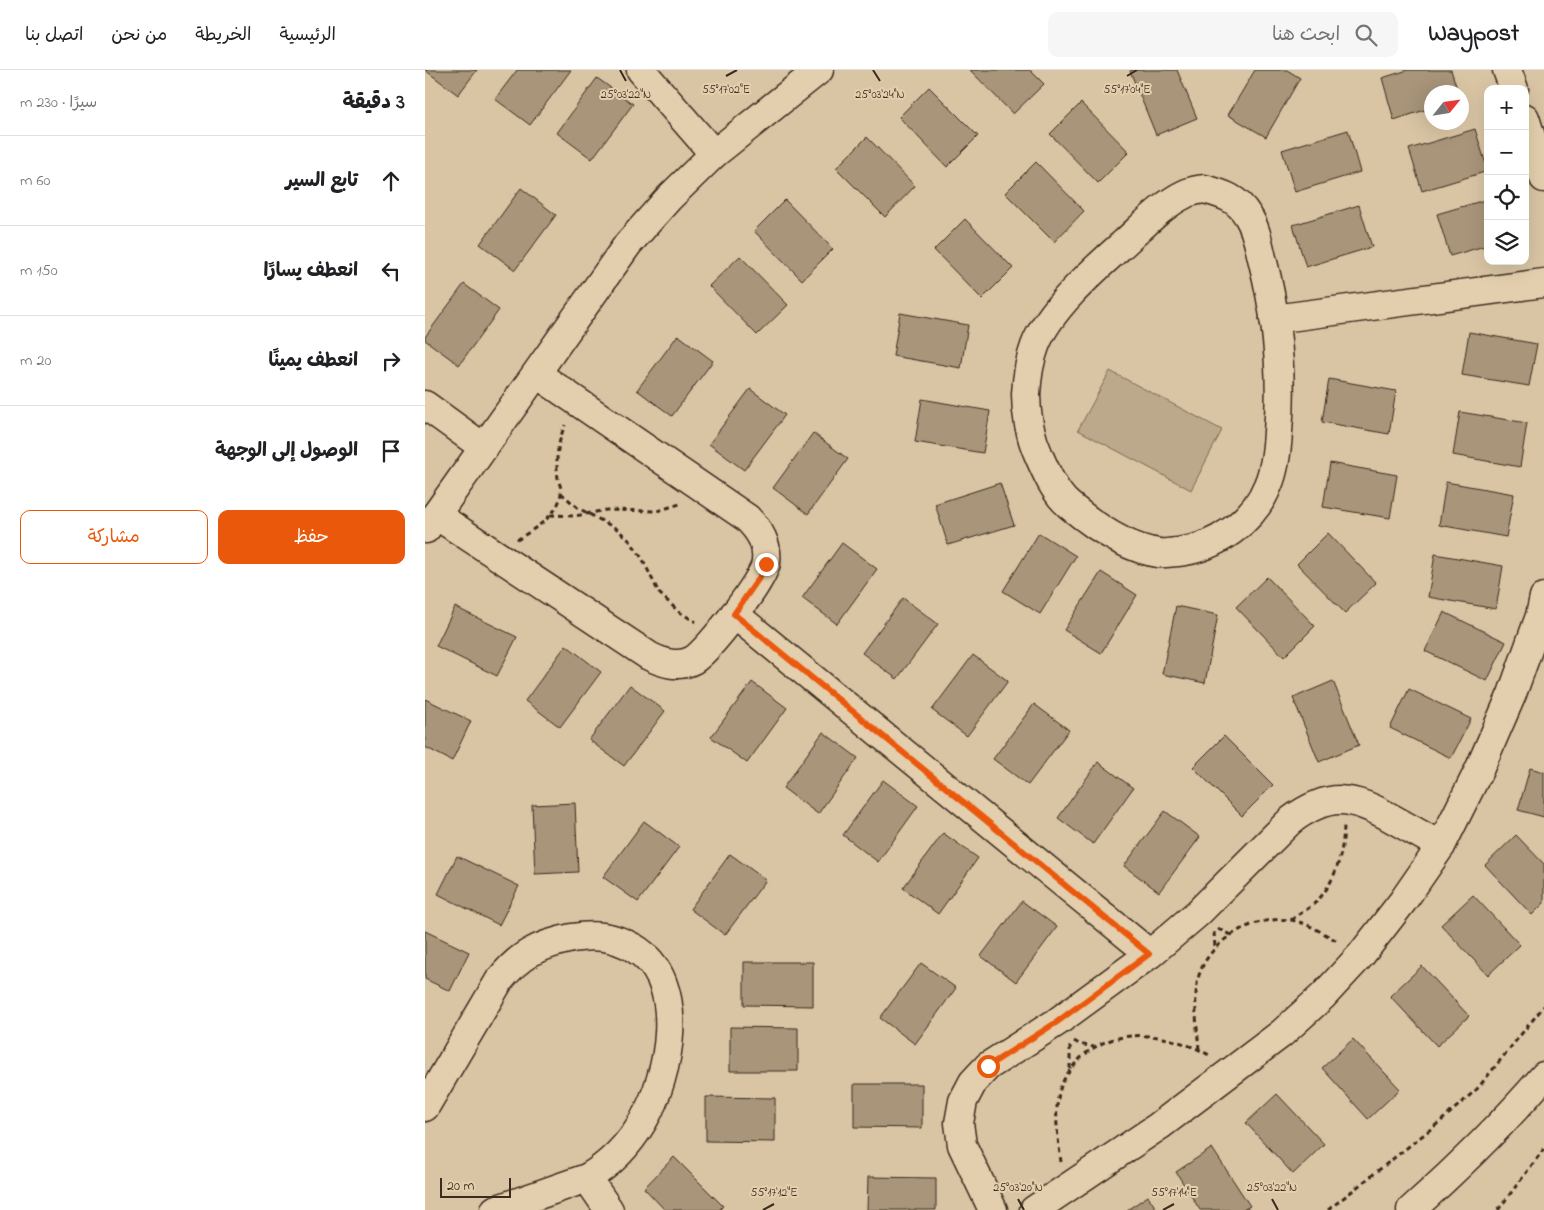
<!DOCTYPE html>
<html lang="ar">
<head>
<meta charset="utf-8">
<style>
	body { margin:0; font-family:"Indie Flower","Playpen Sans Arabic",sans-serif; background:#f6f6f6; color:#202124; direction:rtl }
	.controls { position:absolute; right:15px; top:15px; display:grid; overflow:hidden; border-radius:10px; box-shadow:0 5px 20px #0002 }
	.controls button { width:45px; height:45px; display:grid; place-items:center; padding:0; border:0; border-bottom:1px solid #e0e0e0; background:#fff; color:#202124; font:25px sans-serif }
	.compass { position:absolute; left:999px; top:15px; width:45px; height:45px; border-radius:50%; background:#fff; box-shadow:0 5px 20px #0002; rotate:60deg }
	.scale { position:absolute; left:15px; bottom:12px; width:71px; box-sizing:border-box; padding-left:5px; border:2px solid #3b2a1e; border-top:0; font-size:14px; line-height:18px; white-space:nowrap; color:#3b2a1e; -webkit-text-stroke:4px #e3cfad; paint-order:stroke }
	.stop { position:absolute; width:15px; height:15px; margin:-11px; border:4px solid #ea580c; border-radius:50%; background:#fff }
	.stop.end { background:#ea580c; border-color:#fff; box-shadow:0 1px 5px #0008 }
	.list { margin:0; padding:0; list-style:none }
	h2 { display:flex; justify-content:space-between; align-items:center; height:65px; margin:0; padding:0 20px; font-size:21px }
	h2 small { font-size:16px; font-weight:400; color:#757577 }
	.list li { display:grid; grid-template-columns:32px 1fr auto; gap:15px; align-items:center; box-sizing:border-box; height:90px; padding:0 20px; border-top:1px solid #e0e0e0 }
	.list b { display:block; font-size:19px; white-space:nowrap }
	.list em { font-size:16px; font-style:normal; color:#757577 }
	.actions { display:flex; gap:10px; padding:15px 20px }
	.actions a { flex:1; padding:11px 0; border:1px solid #ea580c; border-radius:10px; text-align:center; font-size:18px; color:#ea580c }
	.actions .main { background:#ea580c; color:#fff }
	.icon { flex:none; width:28px; height:28px; fill:none; stroke:currentColor; stroke-width:2; stroke-linecap:round; stroke-linejoin:round }
	.map { position:relative; flex:none; width:1119px; height:1140px; overflow:hidden; direction:ltr }
	header { display:flex; align-items:center; gap:30px; box-sizing:border-box; height:70px; padding:0 25px; background:#fff; border-bottom:1px solid #e0e0e0 }
	header strong { font-size:24px }
	nav { display:flex; gap:28px; margin-inline-start:auto; font-size:18px }
	.search { width:350px; height:45px; background:#f6f6f6; display:flex; align-items:center; gap:12px; box-sizing:border-box; padding:0 18px; border-radius:10px; color:#757577; font-size:19px }
	main { display:flex }
	aside { flex:1; background:#fff }
	.map>svg:first-child { display:block }
	.green { fill:#bca88b; stroke:#7c6954 }
	.building { fill:#a8957a; stroke:#3b2a1e }
	.lines { fill:none; stroke-linecap:round; stroke-linejoin:round }
	.minor-casing { stroke:#3b2a1e; stroke-width:31 }
	.major-casing { stroke:#3b2a1e; stroke-width:31 }
	.path { stroke:#3b2a1e; stroke-width:3; stroke-dasharray:5 4; stroke-linecap:butt }
	.minor { stroke:#e3cfad; stroke-width:28 }
	.major { stroke:#e3cfad; stroke-width:28 }
	.route { stroke:#ea580c; stroke-width:6 }
	.ticks { fill:none; stroke:#3b2a1e; stroke-width:2 }
	.ticks-label { font-size:12px; text-anchor:middle; fill:#3b2a1e; stroke:#e3cfad; stroke-width:4; stroke-linejoin:round; paint-order:stroke }
</style>
</head>
<body>
<header>
<strong>Waypost</strong>
<div class="search"><svg class="icon" aria-label="search" viewBox="0 0 24 24"><circle cx="10" cy="10" r="6"/><path d="M15 15l6 6"/></svg>ابحث هنا</div>
<nav><a>الرئيسية</a><a>الخريطة</a><a>من نحن</a><a>اتصل بنا</a></nav>
</header>
<main>
<div class="map">
<svg width="1119" height="1140" viewBox="0 0 1119 1140">
	<rect width="100%" height="100%" fill="#d9c5a4"/>
	<filter id="ink" filterUnits="userSpaceOnUse"><feTurbulence type="fractalNoise" baseFrequency=".02" numOctaves="2"/><feDisplacementMap in="SourceGraphic" scale="10" xChannelSelector="R" yChannelSelector="G"/><feConvolveMatrix kernelMatrix="1 2 1 2 8 2 1 2 1" color-interpolation-filters="sRGB"/></filter>
	<g filter="url(#ink)">
		<!-- green -->
		<path class="green" d="M685 301 797 360 766 420 653 360Z"/>
		<!-- building -->
		<g class="building">
			<path d="M0 0H52L33 25Z"/>
			<path d="M92 0H146L105 55 70 29Z"/>
			<path d="M545 0H605L619 14 588 44Z"/>
			<path d="M708 0H752L772 48 731 65 705 1Z"/>
			<path d="M830 0H862L875 8 841 67 803 45Z"/>
			<path d="M983 0H1026L1033 22H1006V38L969 50 957 8Z"/>
			<path d="M172 8 208 34 167 89 132 63Z"/>
			<path d="M504 17 553 66 522 97 474 47Z"/>
			<path d="M656 33 704 82 673 113 625 64Z"/>
			<path d="M1050 59 1063 101 997 121 984 79Z"/>
			<path d="M923 60 935 102 870 122 857 80Z"/>
			<path d="M442 67 490 116 460 147 411 98Z"/>
			<path d="M611 92 659 141 629 172 580 123Z"/>
			<path d="M96 118 131 145 90 200 55 174Z"/>
			<path d="M1063 129V175L1025 186 1012 144Z"/>
			<path d="M360 130 408 179 377 210 329 161Z"/>
			<path d="M934 135 947 177 881 197 868 155Z"/>
			<path d="M540 149 588 198 557 229 509 180Z"/>
			<path d="M315 186 363 235 332 265 284 216Z"/>
			<path d="M39 214 74 240 34 295 0 270V267Z"/>
			<path d="M475 243 543 255 536 298 468 286Z"/>
			<path d="M1044 262 1112 274 1104 316 1037 305Z"/>
			<path d="M253 265 288 291 247 346 212 320Z"/>
			<path d="M904 309 971 321 964 364 897 352Z"/>
			<path d="M325 319 360 345 319 400 284 374Z"/>
			<path d="M497 329 565 341 558 383 490 372Z"/>
			<path d="M1035 342 1102 353 1095 397 1028 385Z"/>
			<path d="M388 363 423 389 383 444 348 418Z"/>
			<path d="M905 393 972 405 965 448 898 437Z"/>
			<path d="M1021 412 1089 424 1081 467 1014 455Z"/>
			<path d="M575 413 589 455 523 475 510 434Z"/>
			<path d="M614 463 651 486 615 544 578 521Z"/>
			<path d="M903 463 951 513 920 543 872 494Z"/>
			<path d="M417 473 452 499 412 554 377 528Z"/>
			<path d="M1010 484 1078 496 1071 539 1003 527Z"/>
			<path d="M676 502 712 525 676 583 639 560Z"/>
			<path d="M842 507 890 556 859 587 811 537Z"/>
			<path d="M478 528 513 554 472 609 437 583Z"/>
			<path d="M751 536 793 545 780 613 737 604Z"/>
			<path d="M30 537 92 567 72 606 11 576Z"/>
			<path d="M1019 542 1081 572 1062 611 1000 581Z"/>
			<path d="M141 575 176 602 135 657 100 631Z"/>
			<path d="M548 585 583 611 542 666 507 640Z"/>
			<path d="M908 611 934 675 894 692 868 628Z"/>
			<path d="M327 612 362 638 322 693 286 667Z"/>
			<path d="M205 615 240 641 199 696 164 670Z"/>
			<path d="M984 619 1046 649 1026 688 965 658Z"/>
			<path d="M0 629 46 651 27 691 0 677Z"/>
			<path d="M609 634 644 660 603 715 568 689Z"/>
			<path d="M398 662 433 688 393 744 358 718Z"/>
			<path d="M799 666 848 715 817 746 768 697Z"/>
			<path d="M673 692 708 718 668 774 633 748Z"/>
			<path d="M1105 698 1119 702V747L1093 740Z"/>
			<path d="M458 710 493 736 453 792 418 765Z"/>
			<path d="M150 733 153 802 110 804 107 735Z"/>
			<path d="M740 741 775 767 734 822 699 796Z"/>
			<path d="M219 751 254 777 213 832 178 807Z"/>
			<path d="M518 763 553 788 513 844 478 818Z"/>
			<path d="M1091 765 1119 794V833L1107 845 1060 795Z"/>
			<path d="M305 784 341 810 300 865 265 839Z"/>
			<path d="M32 786 94 816 74 855 13 824Z"/>
			<path d="M1048 825 1095 875 1063 905 1016 855Z"/>
			<path d="M597 831 632 857 591 912 556 886Z"/>
			<path d="M0 861 44 882 25 921 0 909Z"/>
			<path d="M319 892H388V936L319 935Z"/>
			<path d="M496 893 531 918 490 974 455 948Z"/>
			<path d="M997 896 1044 946 1012 976 965 926Z"/>
			<path d="M305 957 373 958V1001H305Z"/>
			<path d="M928 969 975 1019 943 1049 897 998Z"/>
			<path d="M429 1014H497V1058L429 1057Z"/>
			<path d="M852 1024 899 1074 868 1104 821 1053Z"/>
			<path d="M281 1027 350 1028V1072L281 1071Z"/>
			<path d="M787 1078 825 1136 818 1140H775L751 1102Z"/>
			<path d="M249 1087 298 1136 294 1140H240L219 1118Z"/>
			<path d="M443 1107 511 1108V1140H442Z"/>
			<path d="M723 1126 732 1140H702Z"/>
		</g>
		<g class="lines">
			<!-- minor casing -->
			<g class="minor-casing">
				<g id="minor">
					<path d="M216 0 289 84"/>
					<path d="M1082 0 1089 19"/>
					<path d="M1100 48 1119 108"/>
					<path d="M779 119C798 124 812 128 823 146 832 160 834 177 838 192 852 248 858 305 853 362 852 380 850 399 843 415 829 451 791 478 753 482 747 482 740 484 734 483 702 479 668 455 644 435 630 423 621 402 614 386 605 366 601 345 601 324 602 307 604 292 610 276 624 239 670 199 699 173 718 156 737 135 760 124 765 121 773 120 779 119Z"/>
					<path d="M849 249 1119 213"/>
					<path d="M0 335 58 377"/>
					<path d="M11 445 224 586C238 593 253 598 268 590 283 581 340 509 341 492 343 474 335 461 322 448L112 304"/>
					<path d="M1 459 203 174 244 128 289 84 394 0"/>
					<path d="M309 544 725 884"/>
					<path d="M0 1037 74 911C95 884 114 875 147 868 170 864 188 866 209 878 264 911 245 1006 218 1051 204 1075 186 1094 162 1108L70 1140"/>
					<path d="M162 1108 184 1140"/>
					<path d="M568 1140 537 1075 534 1053 538 1031 548 1012 563 996 632 952 725 884 773 843 865 751C905 721 927 726 968 749 984 758 1000 767 1016 776"/>
					<path d="M609 1140 734 1056 856 964 898 926 936 885 978 831 1016 776 1054 700 1087 624 1115 546 1119 527"/>
				</g>
			</g>
			<!-- major casing -->
			<g class="major-casing">
				<path id="major" d="M986 1140C1033 1098 1078 1054 1119 1006"/>
			</g>
			<!-- path -->
			<g class="path">
				<path d="M136 423 153 438 192 459 205 471 217 488 234 523 254 542 271 552"/>
				<path d="M125 445 150 446 181 440 232 441 255 434"/>
				<path d="M92 470C108 459 134 446 136 423 137 419 134 413 133 408 130 390 133 372 140 355"/>
				<path d="M866 850C874 844 885 838 892 831 911 811 918 783 919 756"/>
				<path d="M793 859 806 865"/>
				<path d="M789 862 790 878"/>
				<path d="M649 971 654 974 669 977"/>
				<path d="M774 979C772 958 769 935 772 914 778 873 827 845 865 850 882 852 899 864 914 872"/>
				<path d="M645 999V973"/>
				<path d="M636 1092C633 1068 628 1040 636 1016 639 1008 645 1000 650 994 685 953 744 962 786 986"/>
				<path d="M903 1140 1016 1051 1052 1019 1119 936"/>
				<path d="M1073 1140 1119 1079"/>
			</g>
			<!-- minor -->
			<use href="#minor" class="minor"/>
			<!-- major -->
			<use href="#major" class="major"/>
		</g>
	</g>
	<g class="lines" filter="url(#ink)">
		<!-- route -->
		<path class="route" d="M341 494 334 508 309 544 724 884 632 952 563 996"/>
	</g>
	<!-- ticks -->
	<path class="ticks" d="M195 0 201 11M448 0 455 11M301 6 312 0M702 6 712 0M593 1129 599 1140M847 1129 853 1140M338 1140 349 1134M738 1140 749 1134"/>
	<g class="ticks-label">
		<text x="301" y="23">55°17'02"E</text>
		<text x="702" y="23">55°17'04"E</text>
		<text x="201" y="28">25°03'22"N</text>
		<text x="455" y="28">25°03'24"N</text>
		<text x="593" y="1121">25°03'20"N</text>
		<text x="847" y="1121">25°03'22"N</text>
		<text x="349" y="1126">55°17'12"E</text>
		<text x="749" y="1126">55°17'14"E</text>
	</g>
</svg>
<div class="controls">
<button>+</button>
<button>−</button>
<button><svg class="icon" aria-label="locate" viewBox="0 0 24 24"><circle cx="12" cy="12" r="6"/><path d="M12 2v4M12 18v4M2 12h4M18 12h4"/></svg></button>
<button><svg class="icon" aria-label="layers" viewBox="0 0 24 24"><path d="M12 4l9 5-9 5-9-5zM3 14l9 5 9-5"/></svg></button>
</div>
<svg class="compass" viewBox="-18 -18 36 36"><path d="M0-13l5 13h-10z" fill="#e53935"/><path d="M0 13l5-13h-10z" fill="#757577"/></svg>
<div class="scale">20 m</div>
<div class="stop" style="left:563px;top:996px"></div>
<div class="stop end" style="left:341px;top:494px"></div>
</div>
<aside>
<h2>3 دقيقة<small>سيرًا · 230 m</small></h2>
<ul class="list">
<li><svg class="icon" aria-label="ahead" viewBox="0 0 24 24"><path d="M12 20V5M6 11l6-6 6 6"/></svg><div><b>تابع السير</b></div><em>60 m</em></li>
<li><svg class="icon" aria-label="left" viewBox="0 0 24 24"><path d="M17 20v-9H6M10 6l-5 5 5 5"/></svg><div><b>انعطف يسارًا</b></div><em>150 m</em></li>
<li><svg class="icon" aria-label="right" viewBox="0 0 24 24"><path d="M7 20v-9h11M14 6l5 5-5 5"/></svg><div><b>انعطف يمينًا</b></div><em>20 m</em></li>
<li><svg class="icon" aria-label="arrive" viewBox="0 0 24 24"><path d="M6 21V4h12l-3 4 3 4H6"/></svg><div><b>الوصول إلى الوجهة</b></div></li>
</ul>
<div class="actions"><a class="main">حفظ</a><a>مشاركة</a></div>
</aside>
</main>
</body>
</html>
